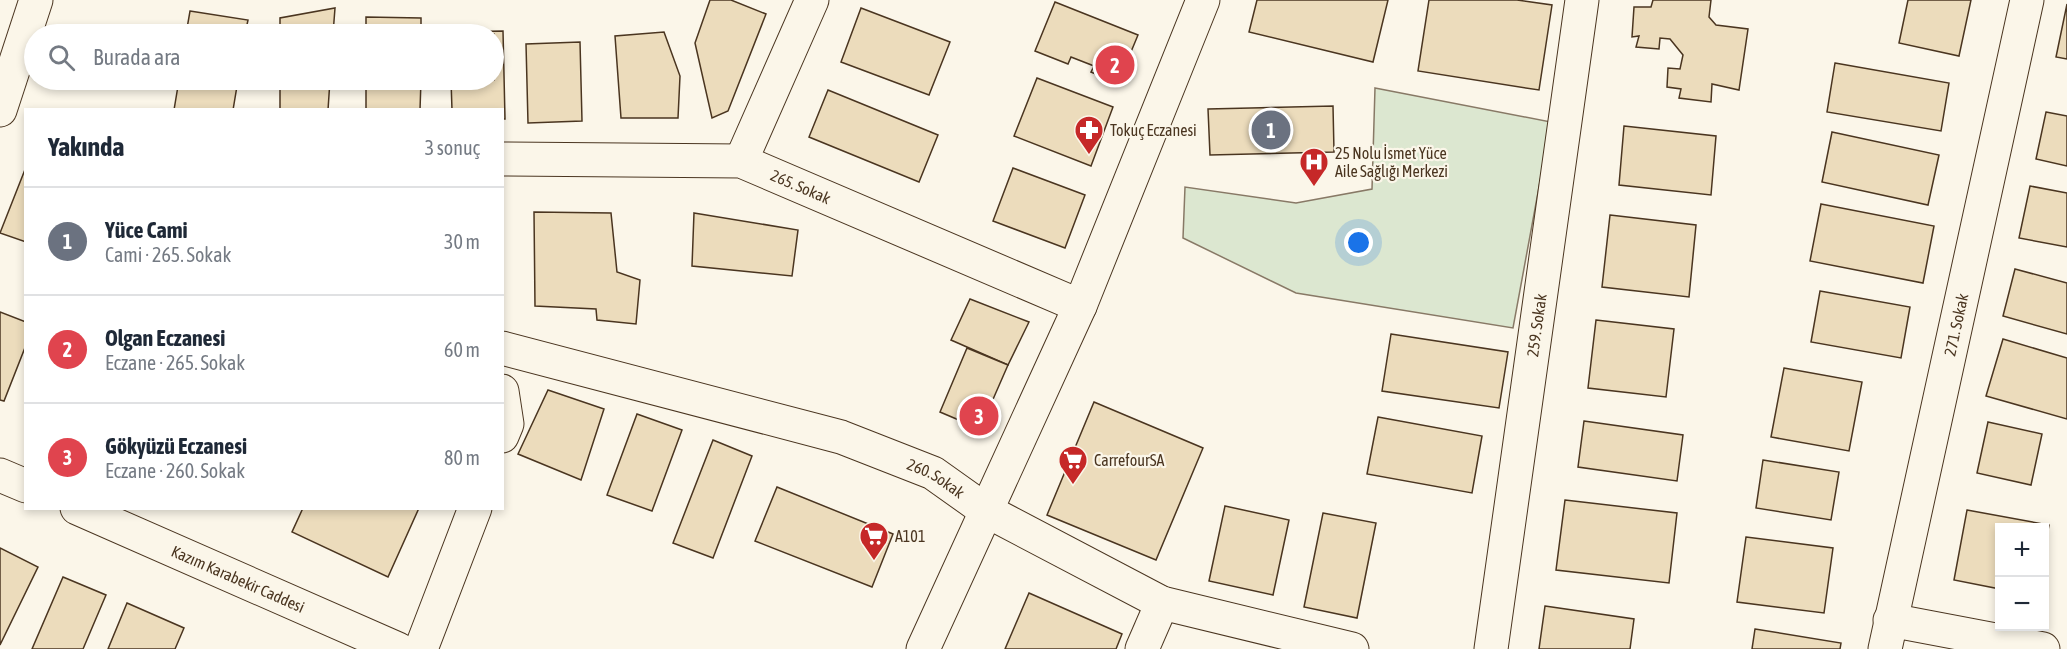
<!DOCTYPE html>
<html lang="tr">
<head>
<meta charset="utf-8">
<style>
	body { margin:0; font-family:"Asap Condensed",sans-serif; background:#f6f6f7; color:#1f2937 }
	.controls { position:absolute; right:18px; bottom:18px; display:grid; overflow:hidden; border-radius:0px; box-shadow:0 3px 9px #0003 }
	.controls button { width:54px; height:54px; display:grid; place-items:center; padding:0; border:0; border-bottom:2px solid #e0e1e3; background:#fff; color:#1f2937; font:30px sans-serif }
	.you { position:absolute; left:1359px; top:243px; width:21px; height:21px; margin:-15px; border:4px solid #fff; border-radius:50%; background:#1a73e8; box-shadow:0 0 0 9px #1a73e833 }
	.badge { display:grid; place-items:center; width:39px; height:39px; border-radius:50%; background:#0b8043; color:#fff; font-size:20px; font-weight:700 }
	.pin { position:absolute; translate:-50% -50%; border:3px solid #fff; box-shadow:0 2px 6px #0006 }
	.list { margin:0; padding:0; list-style:none }
	h2 { display:flex; justify-content:space-between; align-items:center; height:78px; margin:0; padding:0 24px; font-size:26px }
	h2 small { font-size:20px; font-weight:400; color:#747a83 }
	.list li { display:grid; grid-template-columns:39px 1fr auto; gap:18px; align-items:center; box-sizing:border-box; height:108px; padding:0 24px; border-top:2px solid #e0e1e3 }
	.list b { display:block; font-size:22px; white-space:nowrap }
	.list p { margin:0; font-size:20px; white-space:nowrap; color:#747a83 }
	.list em { font-size:20px; font-style:normal; color:#747a83 }
	.icon { flex:none; width:33px; height:33px; fill:none; stroke:currentColor; stroke-width:2; stroke-linecap:round; stroke-linejoin:round }
	.map { position:relative; flex:none; width:2067px; height:649px; overflow:hidden }
	.search { position:absolute; background:#fff; box-shadow:0 3px 9px #0003; left:24px; top:24px; width:480px; height:66px; display:flex; align-items:center; gap:15px; box-sizing:border-box; padding:0 21px; border-radius:33px; color:#747a83; font-size:22px }
	.panel { position:absolute; background:#fff; box-shadow:0 3px 9px #0003; left:24px; top:108px; width:480px; height:402px; border-radius:0px }
	.map>svg:first-child { display:block }
	.green { fill:#dce7d0; stroke:#887966; stroke-width:1.5 }
	.building { fill:#ecdcbc; stroke:#4a3520; stroke-width:1.5 }
	.lines { fill:none; stroke-linecap:round; stroke-linejoin:round }
	.minor-casing { stroke:#4a3520; stroke-width:35 }
	.minor { stroke:#fbf6e9; stroke-width:33 }
	.labels { text-anchor:middle; dominant-baseline:central; stroke-width:4.5; stroke-linejoin:round; paint-order:stroke }
	.poi-label { font-size:16px; fill:#4a3520; stroke:#fbf6e9; text-anchor:start }
	.street-label { font-size:16px; fill:#4a3520; stroke:#fbf6e9 }
</style>
</head>
<body>
<div class="map">
<svg width="2067" height="649" viewBox="0 0 2067 649">
	<rect width="100%" height="100%" fill="#fbf6e9"/>
	<!-- green -->
	<path class="green" d="M1375 88 1551 122 1513 328 1296 293 1183 238 1185 187 1296 203 1372 189Z"/>
	<!-- building -->
	<g class="building">
		<path d="M710 0H731L766 14 728 111 712 118 695 43Z"/>
		<path d="M1257 0H1388L1373 62 1249 32Z"/>
		<path d="M1429 0H1517L1552 5 1539 90 1418 71Z"/>
		<path d="M1653 0H1711L1709 17 1716 25 1748 29 1739 90 1712 84 1711 102 1679 98 1681 89 1667 87 1668 68 1680 69 1683 55 1670 39 1660 38 1659 49 1636 47 1639 36 1632 37 1634 7H1651Z"/>
		<path d="M1908 0H1971L1959 56 1899 43Z"/>
		<path d="M1055 2 1138 35 1118 83 1091 72 1094 66 1071 57 1068 64 1035 51Z"/>
		<path d="M2067 4V59L2056 57Z"/>
		<path d="M335 8 333 34H280V18Z"/>
		<path d="M861 8 950 42 929 95 841 62Z"/>
		<path d="M190 11 248 20 245 34H186Z"/>
		<path d="M366 17 421 18V34H366Z"/>
		<path d="M503 31 505 119H502V110H452L451 80H494V34L450 32Z"/>
		<path d="M664 32 680 76 678 118H621L615 36Z"/>
		<path d="M580 42 582 121 528 123 526 44Z"/>
		<path d="M1835 63 1949 83 1941 131 1827 112Z"/>
		<path d="M1037 78 1113 107 1091 166 1014 136Z"/>
		<path d="M179 80H238L233 110H174Z"/>
		<path d="M280 80H330L328 110H280Z"/>
		<path d="M366 80H421L420 110H366Z"/>
		<path d="M828 90 938 135 919 182 809 137Z"/>
		<path d="M1333 106 1334 152 1210 155 1208 109Z"/>
		<path d="M2046 112 2067 116V166L2036 159Z"/>
		<path d="M1624 126 1716 136 1711 195 1619 185Z"/>
		<path d="M1832 132 1939 155 1928 205 1822 182Z"/>
		<path d="M26 167V242L0 233Z"/>
		<path d="M1013 168 1085 195 1065 248 993 221Z"/>
		<path d="M2030 186 2067 193V247L2019 238Z"/>
		<path d="M1821 204 1934 226 1923 283 1810 261Z"/>
		<path d="M534 212 611 213 617 272 640 280 636 324 597 320 596 309 535 306Z"/>
		<path d="M694 213 798 230 792 276 692 266Z"/>
		<path d="M1610 215 1696 225 1689 297 1602 287Z"/>
		<path d="M2015 269 2067 283V334L2003 316Z"/>
		<path d="M1820 291 1910 307 1901 358 1811 342Z"/>
		<path d="M970 299 1029 322 1008 365 951 340Z"/>
		<path d="M0 312 26 322V345L4 401 0 400Z"/>
		<path d="M1596 320 1674 329 1666 397 1588 388Z"/>
		<path d="M1391 334 1508 352 1499 408 1382 391Z"/>
		<path d="M2003 339 2067 358V419L1986 396Z"/>
		<path d="M967 348 1008 365 980 429 940 412Z"/>
		<path d="M1784 368 1862 382 1849 451 1771 437Z"/>
		<path d="M548 390 604 409 581 480 518 454Z"/>
		<path d="M1094 402 1203 448 1156 560 1047 515Z"/>
		<path d="M637 414 682 430 652 511 607 495Z"/>
		<path d="M1378 417 1482 436 1472 493 1367 474Z"/>
		<path d="M1584 421 1683 435 1677 481 1578 467Z"/>
		<path d="M1988 422 2042 434 2031 485 1977 473Z"/>
		<path d="M713 440 752 456 713 558 673 543Z"/>
		<path d="M1763 460 1839 472 1831 520 1756 508Z"/>
		<path d="M777 487 893 534 872 587 755 541Z"/>
		<path d="M1565 500 1677 513 1669 583 1556 570Z"/>
		<path d="M1225 506 1289 520 1273 595 1209 581Z"/>
		<path d="M303 508H419L388 577 292 532Z"/>
		<path d="M1967 510 2049 525 2044 551V528H2000V589L1954 580Z"/>
		<path d="M1323 513 1376 523 1357 618 1304 607Z"/>
		<path d="M1746 537 1833 548 1824 613 1737 602Z"/>
		<path d="M0 548 38 567 0 645Z"/>
		<path d="M63 577 106 595 83 649H32Z"/>
		<path d="M1029 593 1122 634 1116 649H1005Z"/>
		<path d="M127 603 184 628 175 649H108Z"/>
		<path d="M1545 606 1634 619 1630 649H1539Z"/>
		<path d="M1755 629 1841 643 1840 649H1752Z"/>
	</g>
	<g class="lines">
		<!-- minor casing -->
		<g class="minor-casing">
			<g id="minor">
				<path d="M0 110 36 0"/>
				<path id="s1" d="M502 159 741 161 1080 306"/>
				<path d="M741 161 812 0"/>
				<path id="s2" d="M502 348 841 437 933 473 985 510 1162 603 1352 649"/>
				<path d="M502 391 507 424 502 436"/>
				<path d="M0 475 26 486"/>
				<path id="s3" d="M77 508 398 649"/>
				<path d="M1890 620 2043 649"/>
				<path d="M421 649 475 508"/>
				<path d="M923 649 1080 306 1203 0"/>
				<path d="M1142 649 1162 603"/>
				<path id="s4" d="M1491 649 1582 0"/>
				<path id="s5" d="M1885 649 2027 0"/>
			</g>
		</g>
		<!-- minor -->
		<use href="#minor" class="minor"/>
	</g>
	<!-- icons -->
	<defs>
		<g id="pharmacy-pin" transform="scale(1.5)"><path d="M0 17L-7.5 6A9.5 9.5 0 1 1 7.5 6Z" fill="#c62828" stroke="#fbf6e9"/><path d="M-2-6h4v4h4v4h-4v4h-4v-4h-4v-4h4Z" fill="#fff"/></g>
		<g id="hospital-pin" transform="scale(1.5)"><path d="M0 17L-7.5 6A9.5 9.5 0 1 1 7.5 6Z" fill="#c62828" stroke="#fbf6e9"/><path d="M-5-5h3v3.5h4V-5h3V5h-3V1.5h-4V5h-3Z" fill="#fff"/></g>
		<g id="supermarket-pin" transform="scale(1.5)"><path d="M0 17L-7.5 6A9.5 9.5 0 1 1 7.5 6Z" fill="#c62828" stroke="#fbf6e9"/><path d="M-6-5.5h2.5l.6 2H6L4.5 2H-2.5L-4.4-4H-6ZM-1.5 3.2a1.3 1.3 0 1 0 .1 0ZM3 3.2a1.3 1.3 0 1 0 .1 0Z" fill="#fff"/></g>
	</defs>
	<g fill-rule="evenodd">
		<use href="#pharmacy-pin" x="1089" y="130"/>
		<use href="#hospital-pin" x="1314" y="162"/>
		<use href="#supermarket-pin" x="1073" y="460"/>
		<use href="#supermarket-pin" x="874" y="536"/>
	</g>
	<g class="labels">
		<!-- poi labels -->
		<g class="poi-label">
			<text x="1110" y="130">Tokuç Eczanesi</text>
			<text x="1335" y="153">25 Nolu İsmet Yüce<tspan x="1335" dy="18">Aile Sağlığı Merkezi</tspan></text>
			<text x="1094" y="460">CarrefourSA</text>
			<text x="895" y="536">A101</text>
		</g>
		<!-- street labels -->
		<g class="street-label">
			<text stroke="none"><textPath href="#s1" startOffset="304">265. Sokak</textPath></text>
			<text stroke="none"><textPath href="#s4" startOffset="327">259. Sokak</textPath></text>
			<text stroke="none"><textPath href="#s5" startOffset="332">271. Sokak</textPath></text>
			<text stroke="none"><textPath href="#s2" startOffset="454">260. Sokak</textPath></text>
			<text stroke="none"><textPath href="#s3" startOffset="176">Kazım Karabekir Caddesi</textPath></text>
		</g>
	</g>
</svg>
<div class="controls">
<button>+</button>
<button>−</button>
</div>
<div class="you"></div>
<div class="pin badge" style="left:1271px;top:130px;background:#6b7280">1</div>
<div class="pin badge" style="left:1115px;top:65px;background:#e0444e">2</div>
<div class="pin badge" style="left:979px;top:416px;background:#e0444e">3</div>
<div class="search"><svg class="icon" aria-label="search" viewBox="0 0 24 24"><circle cx="10" cy="10" r="6"/><path d="M15 15l6 6"/></svg>Burada ara</div>
<section class="panel">
<h2>Yakında<small>3 sonuç</small></h2>
<ul class="list">
<li><span class="badge" style="background:#6b7280">1</span><div><b>Yüce Cami</b><p>Cami · 265. Sokak</p></div><em>30 m</em></li>
<li><span class="badge" style="background:#e0444e">2</span><div><b>Olgan Eczanesi</b><p>Eczane · 265. Sokak</p></div><em>60 m</em></li>
<li><span class="badge" style="background:#e0444e">3</span><div><b>Gökyüzü Eczanesi</b><p>Eczane · 260. Sokak</p></div><em>80 m</em></li>
</ul>
</section>
</div>
</body>
</html>
